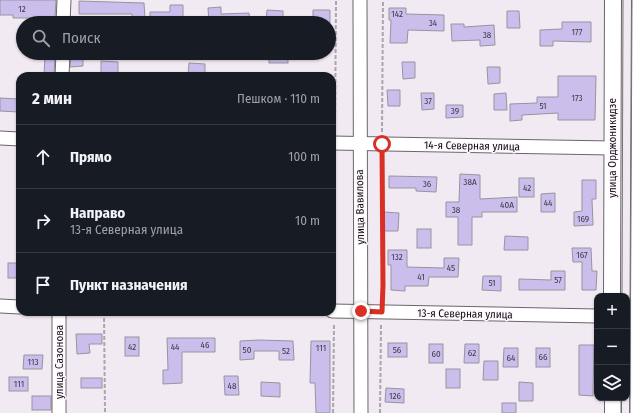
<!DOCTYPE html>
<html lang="ru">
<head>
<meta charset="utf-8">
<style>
	body { margin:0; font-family:"Fira Sans Condensed",sans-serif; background:#20242c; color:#f1f3f6 }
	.controls { position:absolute; right:12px; bottom:12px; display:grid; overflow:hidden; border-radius:8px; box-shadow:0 1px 3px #0004 }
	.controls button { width:36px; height:36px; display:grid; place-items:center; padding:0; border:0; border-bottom:1px solid #363941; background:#171b24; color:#f1f3f6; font:20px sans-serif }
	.stop { position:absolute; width:12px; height:12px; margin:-9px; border:3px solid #d93025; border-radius:50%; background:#fff }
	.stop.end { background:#d93025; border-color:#fff; box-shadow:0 1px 4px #0008 }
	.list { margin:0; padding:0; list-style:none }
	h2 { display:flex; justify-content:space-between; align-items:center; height:52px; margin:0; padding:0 16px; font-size:17px }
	h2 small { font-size:13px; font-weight:400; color:#9ea1a6 }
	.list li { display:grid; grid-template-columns:26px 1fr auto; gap:12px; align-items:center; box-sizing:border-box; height:64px; padding:0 16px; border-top:1px solid #363941 }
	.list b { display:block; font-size:15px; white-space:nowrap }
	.list p { margin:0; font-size:13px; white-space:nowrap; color:#9ea1a6 }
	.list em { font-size:13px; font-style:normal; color:#9ea1a6 }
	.icon { flex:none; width:22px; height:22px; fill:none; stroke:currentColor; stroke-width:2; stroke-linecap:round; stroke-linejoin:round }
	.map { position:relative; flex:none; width:642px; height:413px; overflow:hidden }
	.search { position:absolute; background:#171b24; box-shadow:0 1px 3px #0004; left:16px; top:16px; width:320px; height:44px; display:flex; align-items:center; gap:10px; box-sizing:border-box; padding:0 14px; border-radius:22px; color:#9ea1a6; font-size:15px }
	.panel { position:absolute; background:#171b24; box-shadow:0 1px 3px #0004; left:16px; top:72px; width:320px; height:244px; border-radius:12px }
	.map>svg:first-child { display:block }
	.building { fill:#cbbeec; stroke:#97949e }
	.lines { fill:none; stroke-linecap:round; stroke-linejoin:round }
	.minor-casing { stroke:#6c656c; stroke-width:15 }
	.major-casing { stroke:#6c656c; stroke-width:18 }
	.path { stroke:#aca5ac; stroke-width:2; stroke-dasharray:4 2; stroke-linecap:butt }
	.minor { stroke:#fff; stroke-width:13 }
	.major { stroke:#fff; stroke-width:16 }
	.tram { stroke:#757075; stroke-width:1 }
	.route { stroke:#d93025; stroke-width:5 }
	.labels { text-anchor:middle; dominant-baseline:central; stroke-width:3; stroke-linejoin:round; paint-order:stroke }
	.number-label { font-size:9px; fill:#3e3846 }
	.street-label { font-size:11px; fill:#0f0c0f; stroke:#fef7fe }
</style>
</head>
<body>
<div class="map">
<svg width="642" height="413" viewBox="0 0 642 413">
	<rect width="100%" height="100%" fill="#f2eaf2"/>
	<!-- building -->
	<g class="building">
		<path d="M0 0H56L55 18H13V15H0Z"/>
		<path d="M79 1 144 3 145 19H132V14H79Z"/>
		<path d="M170 5H183V22L150 23V12H170Z"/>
		<path d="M221 7V14L249 13 250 23H209L208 8Z"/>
		<path d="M389 8H406V14L444 15V31L408 30 407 43H390L391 20H389Z"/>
		<path d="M267 10 283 11V23H266Z"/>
		<path d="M313 10H330V23L313 22Z"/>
		<path d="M507 11H519L520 28H507Z"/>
		<path d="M562 22H591V42L553 41V46H540V30L562 29Z"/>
		<path d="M451 24H464V27L494 25 495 45 480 46V40L452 41Z"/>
		<path d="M45 53H55L54 76H44Z"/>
		<path d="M71 53H83V66L70 67Z"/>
		<rect x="269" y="53" width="19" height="10"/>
		<path d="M101 61 118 62V74H101Z"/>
		<path d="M402 62H415V78L403 79Z"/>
		<path d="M189 63 205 64V76H188Z"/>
		<path d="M487 67H500V83L488 84Z"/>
		<path d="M558 76H596L595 120H558V113L522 115V120L510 121V104L537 103V97H558Z"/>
		<path d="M387 90H400V106H388Z"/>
		<path d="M421 93H434V109L422 110Z"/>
		<path d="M506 93 507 110H494V94Z"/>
		<path d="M0 98 19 99 18 112 0 111Z"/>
		<path d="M446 105H463V117L446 118Z"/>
		<path d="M460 174 480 175V199L517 197V212H482V217H472V245H458V217H446V202H459Z"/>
		<path d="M389 176 437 177 436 192 416 191V188H389Z"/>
		<rect x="519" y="178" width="15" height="19"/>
		<path d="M582 180H596V199H592L593 225 574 226V212L582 211Z"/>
		<path d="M555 193V212H541V194Z"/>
		<path d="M384 212 399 213 398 231H384Z"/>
		<rect x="417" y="229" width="14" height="19"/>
		<path d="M505 236 528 237V250H504Z"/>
		<path d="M572 248H591L592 271H597L596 290H582V262H573Z"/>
		<path d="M388 250H407V267L444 268V258H459L458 277H429L428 286H405V291L391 290V265H388Z"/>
		<rect x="8" y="263" width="12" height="15"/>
		<path d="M551 271H565V290H519V279L551 280Z"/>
		<path d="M483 276H501V291L482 290Z"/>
		<path d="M76 334H102V344H89L90 353 77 354Z"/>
		<rect x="125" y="337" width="14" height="19"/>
		<path d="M167 338H215V352H182V383L163 384V370H168Z"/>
		<path d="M259 340 293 341 294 360H279V351H254V359L240 360V341Z"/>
		<path d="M311 341H330V413H316L315 383H310Z"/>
		<rect x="388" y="343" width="19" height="14"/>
		<rect x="429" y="344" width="14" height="19"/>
		<path d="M465 344H479V363H464Z"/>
		<path d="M579 345H594L593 396 579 395Z"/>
		<path d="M504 348H518V367H503Z"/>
		<rect x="536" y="348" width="14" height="19"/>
		<path d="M24 355H43L42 369H23Z"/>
		<path d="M484 361H498V380H483Z"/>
		<rect x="446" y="369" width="14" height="19"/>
		<path d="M224 376H238L239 395H225Z"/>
		<rect x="9" y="377" width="19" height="14"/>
		<rect x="81" y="378" width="21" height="10"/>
		<path d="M261 382 280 383V397L261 396Z"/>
		<path d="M519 382 533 383V401H519Z"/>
		<path d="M386 388 404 389V403L385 402Z"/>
		<rect x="32" y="396" width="19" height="14"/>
		<rect x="502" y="403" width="14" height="10"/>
	</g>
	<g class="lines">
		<!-- minor casing -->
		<g class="minor-casing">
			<g id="minor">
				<path d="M360 0 361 413"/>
				<path d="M63 23 64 0"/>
				<path d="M62 76 63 53"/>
				<path d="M0 138 20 139"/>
				<path d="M332 143 612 148"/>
				<path d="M0 306 20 307"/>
				<path d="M332 311 597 316"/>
				<path d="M59 312V413"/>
			</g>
		</g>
		<!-- major casing -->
		<g class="major-casing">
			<g id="major">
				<path d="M612 296 613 0"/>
				<path d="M613 398V413"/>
				<path d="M638 413 640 0"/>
			</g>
		</g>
		<!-- path -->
		<g class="path">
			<path d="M335 131 336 0"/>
			<path d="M382 132 383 0"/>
			<path d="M382 156V300"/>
			<path d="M334 299 335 155"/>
			<path d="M104 312 105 413"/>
			<path d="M333 413 334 323"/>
			<path d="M380 413 381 324"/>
		</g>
		<!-- minor -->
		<use href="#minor" class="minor"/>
		<!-- major -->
		<use href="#major" class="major"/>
		<!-- tram -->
		<g class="tram">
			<path d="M622 296 623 0"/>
			<path d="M621 413V398"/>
			<path d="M630 413 632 0"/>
		</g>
	</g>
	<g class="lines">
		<!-- route -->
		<path class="route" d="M361 311 382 312 383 285 382 144"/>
	</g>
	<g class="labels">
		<!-- number labels -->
		<g class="number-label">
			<text x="22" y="9">12</text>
			<text x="397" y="14">142</text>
			<text x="433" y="23">34</text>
			<text x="577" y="32">177</text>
			<text x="487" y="35">38</text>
			<text x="577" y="98">173</text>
			<text x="428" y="101">37</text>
			<text x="543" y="106">51</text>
			<text x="455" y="111">39</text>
			<text x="470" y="182">38A</text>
			<text x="427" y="184">36</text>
			<text x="527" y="188">42</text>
			<text x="548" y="203">44</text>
			<text x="507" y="205">40А</text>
			<text x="456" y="210">38</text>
			<text x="583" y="219">169</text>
			<text x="582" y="255">167</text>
			<text x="397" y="257">132</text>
			<text x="451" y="268">45</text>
			<text x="421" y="277">41</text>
			<text x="558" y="280">57</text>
			<text x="492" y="283">51</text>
			<text x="205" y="345">46</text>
			<text x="132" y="347">42</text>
			<text x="175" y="347">44</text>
			<text x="321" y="348">111</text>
			<text x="247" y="350">50</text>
			<text x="397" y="350">56</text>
			<text x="286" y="351">52</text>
			<text x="472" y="353">62</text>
			<text x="436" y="354">60</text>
			<text x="543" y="357">66</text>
			<text x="511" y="358">64</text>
			<text x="33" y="362">113</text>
			<text x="19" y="384">111</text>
			<text x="232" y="386">48</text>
			<text x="395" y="396">126</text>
		</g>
		<!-- street labels -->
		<g class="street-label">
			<text transform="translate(472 146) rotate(1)">14-я Северная улица</text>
			<text transform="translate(612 148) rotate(-90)">улица Орджоникидзе</text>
			<text transform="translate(360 207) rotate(-91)">улица Вавилова</text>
			<text transform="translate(465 314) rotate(1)">13-я Северная улица</text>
			<text transform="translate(59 362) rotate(-90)">улица Сазонова</text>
		</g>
	</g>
</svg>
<div class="controls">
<button>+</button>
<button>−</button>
<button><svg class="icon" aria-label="layers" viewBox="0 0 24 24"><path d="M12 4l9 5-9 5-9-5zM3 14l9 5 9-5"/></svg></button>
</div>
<div class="stop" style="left:382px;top:144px"></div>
<div class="stop end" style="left:361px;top:311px"></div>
<div class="search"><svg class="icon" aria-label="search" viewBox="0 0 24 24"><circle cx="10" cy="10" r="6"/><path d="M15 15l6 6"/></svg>Поиск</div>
<section class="panel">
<h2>2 мин<small>Пешком · 110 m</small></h2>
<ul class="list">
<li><svg class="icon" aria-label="ahead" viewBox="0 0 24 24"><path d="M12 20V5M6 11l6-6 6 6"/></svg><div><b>Прямо</b></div><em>100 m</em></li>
<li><svg class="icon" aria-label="right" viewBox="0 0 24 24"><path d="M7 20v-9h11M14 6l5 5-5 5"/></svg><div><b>Направо</b><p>13-я Северная улица</p></div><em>10 m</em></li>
<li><svg class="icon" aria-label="arrive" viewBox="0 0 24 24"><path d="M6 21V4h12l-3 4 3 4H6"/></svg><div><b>Пункт назначения</b></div></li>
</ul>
</section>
</div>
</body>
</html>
